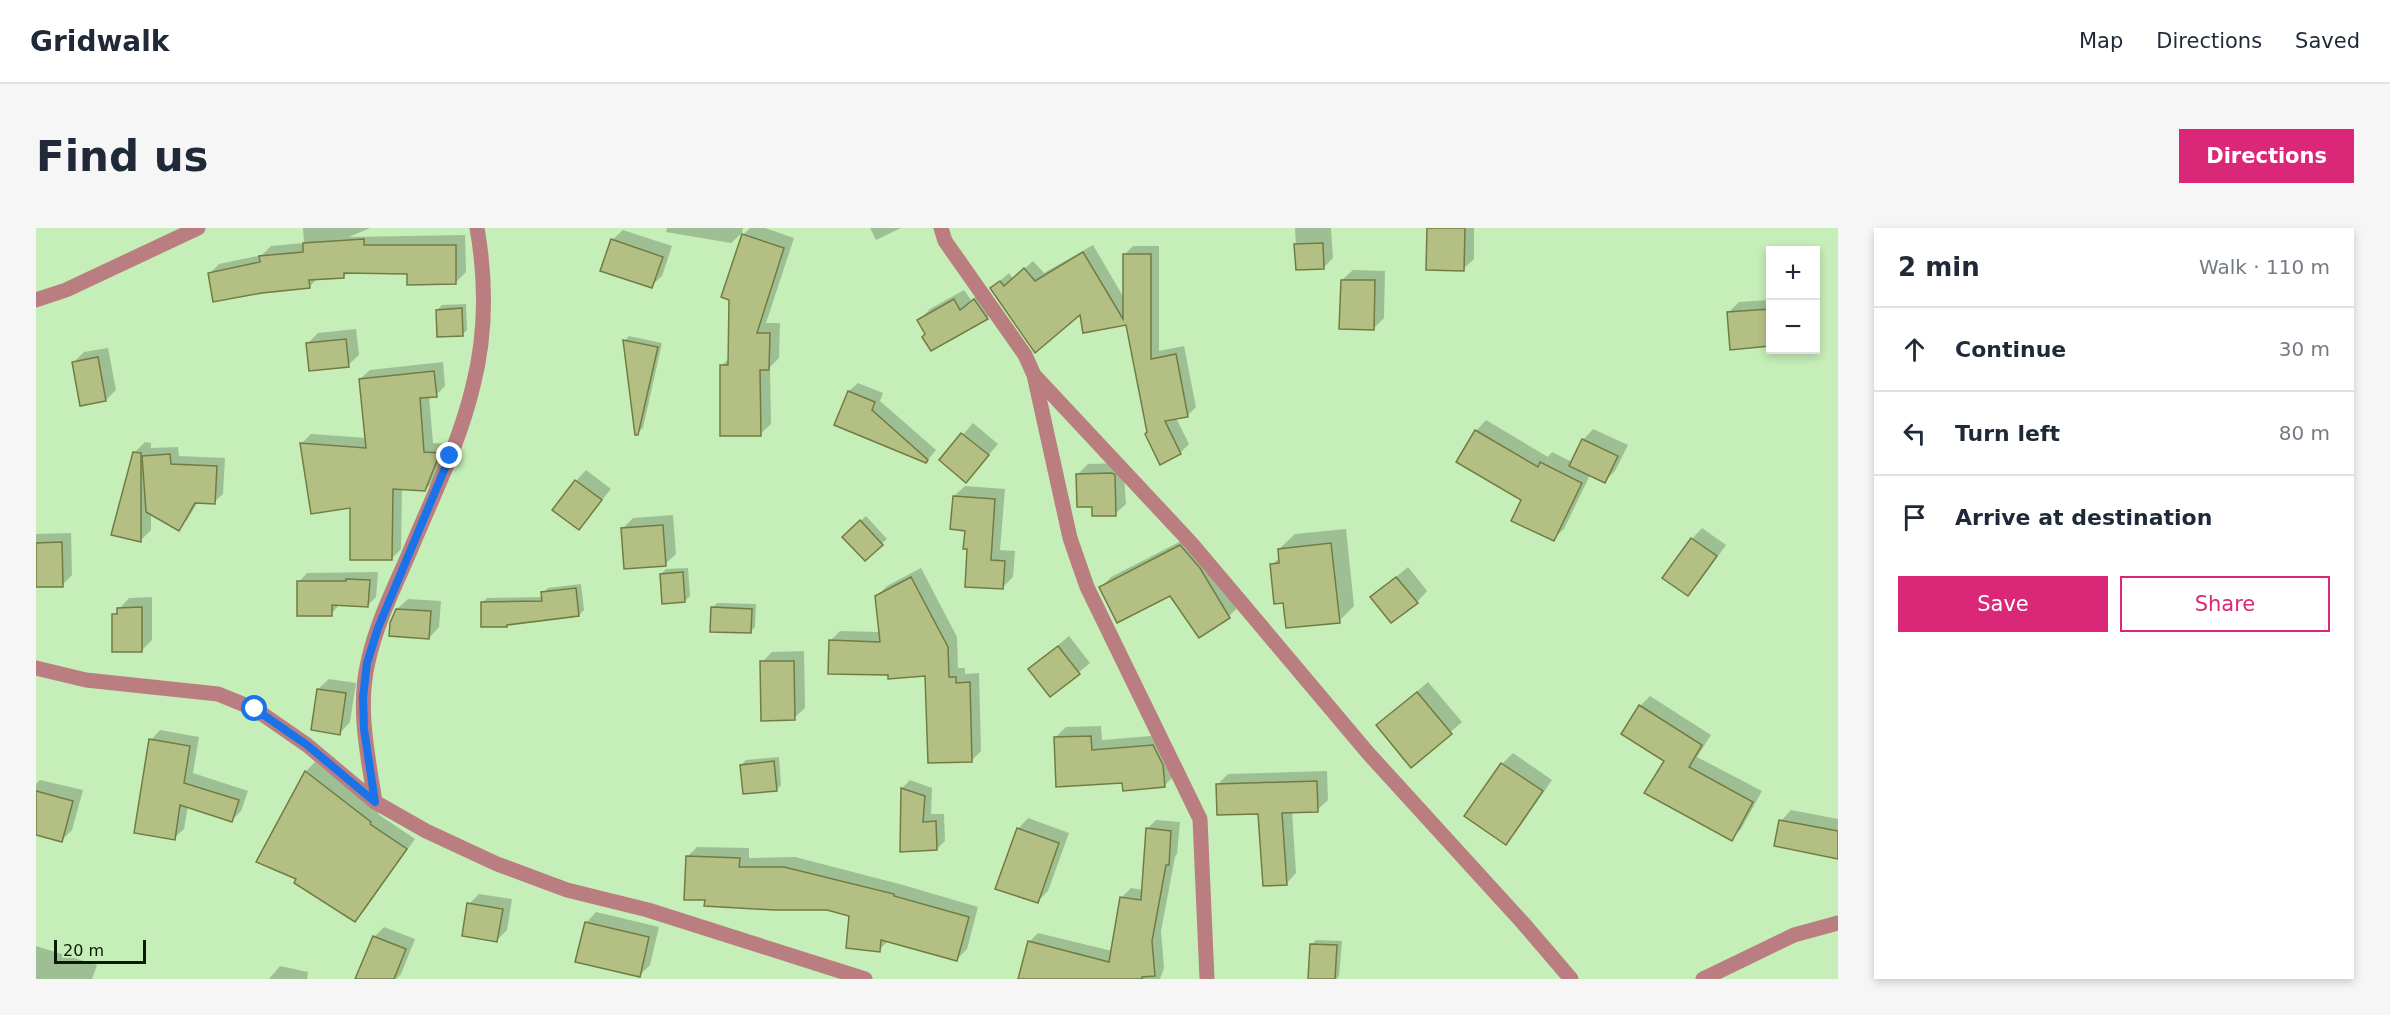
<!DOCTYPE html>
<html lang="en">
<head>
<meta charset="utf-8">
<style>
	body { margin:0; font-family:"DejaVu Sans",sans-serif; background:#f6f6f7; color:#1f2937 }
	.controls { position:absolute; right:18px; top:18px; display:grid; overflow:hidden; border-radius:0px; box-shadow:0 3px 9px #0003 }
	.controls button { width:54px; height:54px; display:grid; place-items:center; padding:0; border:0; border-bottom:2px solid #e0e1e3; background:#fff; color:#1f2937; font:30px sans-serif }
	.scale { position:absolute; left:18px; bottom:15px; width:92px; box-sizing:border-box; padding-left:6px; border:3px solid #0c1906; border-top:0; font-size:16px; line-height:21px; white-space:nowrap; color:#0c1906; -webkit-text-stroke:4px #c6eeb8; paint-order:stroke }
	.stop { position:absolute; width:18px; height:18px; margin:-14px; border:4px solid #1a73e8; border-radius:50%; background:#fff }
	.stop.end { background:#1a73e8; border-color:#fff; box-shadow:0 2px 6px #0008 }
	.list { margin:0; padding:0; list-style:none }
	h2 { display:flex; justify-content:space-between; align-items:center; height:78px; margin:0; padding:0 24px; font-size:26px }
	h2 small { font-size:20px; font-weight:400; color:#747a83 }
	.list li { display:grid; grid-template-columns:39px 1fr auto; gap:18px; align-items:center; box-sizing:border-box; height:84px; padding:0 24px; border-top:2px solid #e0e1e3 }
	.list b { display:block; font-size:22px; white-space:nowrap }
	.list em { font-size:20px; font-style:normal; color:#747a83 }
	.actions { display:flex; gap:12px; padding:18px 24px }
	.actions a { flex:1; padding:14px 0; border:2px solid #db2777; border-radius:0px; text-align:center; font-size:21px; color:#db2777 }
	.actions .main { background:#db2777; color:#fff }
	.icon { flex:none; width:33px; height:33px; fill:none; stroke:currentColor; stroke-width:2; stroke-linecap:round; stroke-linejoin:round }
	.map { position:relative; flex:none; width:1802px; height:751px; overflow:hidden; border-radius:0px }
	header { display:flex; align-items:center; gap:36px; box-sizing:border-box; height:84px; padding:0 30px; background:#fff; border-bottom:2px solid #e0e1e3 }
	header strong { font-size:28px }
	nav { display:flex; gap:33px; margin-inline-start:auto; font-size:21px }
	.intro { display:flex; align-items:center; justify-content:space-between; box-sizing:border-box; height:144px; padding:0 36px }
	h1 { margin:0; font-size:42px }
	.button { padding:15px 27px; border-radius:0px; background:#db2777; color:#fff; font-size:21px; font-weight:700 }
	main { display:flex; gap:36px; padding:0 36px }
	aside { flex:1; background:#fff; border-radius:0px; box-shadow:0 3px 9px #0003 }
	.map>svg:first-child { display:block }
	.shadow { fill:#0003 }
	.building { fill:#b4c083; stroke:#727c42; stroke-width:1.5 }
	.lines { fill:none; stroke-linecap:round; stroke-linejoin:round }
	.minor { stroke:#ba7e80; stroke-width:15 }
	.route { stroke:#1a73e8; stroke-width:8 }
</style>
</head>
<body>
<header>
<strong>Gridwalk</strong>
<nav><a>Map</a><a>Directions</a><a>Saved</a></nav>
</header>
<div class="intro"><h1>Find us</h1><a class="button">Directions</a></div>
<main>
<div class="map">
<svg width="1802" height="751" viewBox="0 0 1802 751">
	<rect width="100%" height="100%" fill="#c6eeb8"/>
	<!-- shadow -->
	<g class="shadow">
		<path d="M267 0H334L313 9 429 7 430 44 420 54 372 44H312L307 49 282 50 273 59 173 46 183 36 226 27 235 18 268 15Z"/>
		<path d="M631 0H707L706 5 695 15 630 4Z"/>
		<path d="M714 0H729L758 10 730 95H744L743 130 734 139 735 196 724 206 685 138 694 130 707 7Z"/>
		<path d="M834 0H865L840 12Z"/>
		<path d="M1259 0H1295L1297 30 1288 39 1261 41Z"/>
		<path d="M1393 0H1438V31L1427 41Z"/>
		<path d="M587 2 636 18 626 48 615 58 576 12Z"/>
		<path d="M1057 17 1088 70V27L1097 18H1123V123L1148 118 1160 179 1151 188 1140 190 1153 216 1144 225 1113 204 1091 95 956 60 973 45 977 51 997 33 1008 45Z"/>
		<path d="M1317 42 1349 43 1348 90 1338 100 1306 52Z"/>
		<path d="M928 62 935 72 949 62 961 79 951 90 891 106 883 92 894 81Z"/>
		<path d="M1734 72V117L1695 120 1692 85 1703 74Z"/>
		<path d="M430 76 431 102 426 107 401 82 406 77Z"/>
		<path d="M320 101 323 127 312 137 272 115 282 105Z"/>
		<path d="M593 108 626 115 607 200 601 205 588 113Z"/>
		<path d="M72 120 80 162 70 172 38 134 48 124Z"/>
		<path d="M407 134 409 158 400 167 393 168 397 215 412 216 398 252 389 262 366 260 365 321 355 331 266 215 275 206 331 210 324 151 334 142Z"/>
		<path d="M822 155 847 165 844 173 900 222 890 234 800 196 813 163Z"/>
		<path d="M1450 192 1512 229 1516 224 1536 234 1547 212 1557 201 1592 217 1579 243 1569 253 1554 247 1528 301 1517 311 1440 203Z"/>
		<path d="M937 195 962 216 940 242 905 232Z"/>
		<path d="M109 214 115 215V220L142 219 143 228 189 230 187 266 178 274H162L151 292 143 301 115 285V302L105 312 98 225Z"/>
		<path d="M1087 235 1090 276 1079 286 1057 277 1042 246 1052 236Z"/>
		<path d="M550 242 575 261 543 300 540 253Z"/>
		<path d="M929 258 969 261 964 322 979 323 977 349 967 359 933 320 930 301 918 268Z"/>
		<path d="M637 287 640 326 629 336 586 301 597 290Z"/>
		<path d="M830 288 851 311 829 331 808 309Z"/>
		<path d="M1666 300 1690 317 1662 356 1652 366 1656 311Z"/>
		<path d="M1310 301 1318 378 1303 393 1248 373 1236 337 1244 329 1243 321 1259 306Z"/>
		<path d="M35 305 36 347 26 357 0 358V306Z"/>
		<path d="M1155 308 1203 378 1193 388 1135 366 1065 360 1075 349Z"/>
		<path d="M1372 339 1391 363 1381 374 1336 369Z"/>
		<path d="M652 340 654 368 649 373 625 346 630 341Z"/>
		<path d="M885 340 921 409 922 440H929V446L943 445 945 523 935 533 891 446H853L794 413 804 403 844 404 841 368 851 358Z"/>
		<path d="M342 344 340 369 332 377 304 376 295 386 263 354 271 345Z"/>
		<path d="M545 356 548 382 543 387 446 375 451 370 507 369V365L512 360Z"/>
		<path d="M116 369V412L106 422 78 387 93 370Z"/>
		<path d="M372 371 405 373 403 399 393 410 361 381Z"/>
		<path d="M681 375 720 376 719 399 714 404 676 380Z"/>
		<path d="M1033 408 1054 435 1015 467 994 441Z"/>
		<path d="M768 423 769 480 758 490 726 434 736 424Z"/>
		<path d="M293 451 320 455 314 494 304 505 282 461Z"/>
		<path d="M1392 454 1426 494 1375 538 1342 497Z"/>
		<path d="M1614 468 1675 507 1661 529 1726 563 1705 601 1695 611 1630 532 1604 478Z"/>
		<path d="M1065 498 1066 512 1128 507 1139 547 1128 558 1088 554 1019 510 1030 499Z"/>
		<path d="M124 502 163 509 157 545 212 563 205 583 195 593 152 578 148 601 138 610 115 512Z"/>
		<path d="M1477 525 1516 552 1480 604 1470 615 1430 587 1466 536Z"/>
		<path d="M743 529 745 557 740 562 705 537 710 532Z"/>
		<path d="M279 534 343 584 342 586 379 611 328 683 319 692 262 650 222 633 270 543Z"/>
		<path d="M1291 543 1292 572 1281 582 1256 583 1260 645 1250 656 1223 584 1181 557 1192 546Z"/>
		<path d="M4 552 47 562 36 602 26 612 0 605V556Z"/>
		<path d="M874 552 896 560 895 586H908L909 613 901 621 865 623 866 560Z"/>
		<path d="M1755 582 1802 591V629L1745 593Z"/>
		<path d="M992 590 1033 605 1012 663 1002 673 982 601Z"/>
		<path d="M1120 592 1144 594 1141 626 1139 629 1125 703 1128 740 1124 751H984L993 714 1002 705 1076 723 1086 669 1095 660 1107 662 1111 601Z"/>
		<path d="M661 619 713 620V630L759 629 867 657 942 679 931 721 921 731 852 713 843 722 815 687 791 681 670 671 651 629Z"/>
		<path d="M443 666 476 671 471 702 461 712 433 676Z"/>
		<path d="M560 684 623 699 614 737 603 748 550 695Z"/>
		<path d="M348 699 379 711 365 746 360 751H342L338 709Z"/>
		<path d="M1280 712 1306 713 1303 748 1301 751H1274L1275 717Z"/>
		<path d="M0 718 61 737 56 751H0Z"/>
		<path d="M244 738 272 744 271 751H233Z"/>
	</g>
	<!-- building -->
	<g class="building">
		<path d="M1391 0H1429L1428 43 1390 42Z"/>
		<path d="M706 6 748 20 721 105H734L733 142H724L725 208H684V137H692L693 72 685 69Z"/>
		<path d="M328 11V17H420V56L371 57V46L308 45V50L273 52 274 60 226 65 177 74 172 45 224 34 223 28 267 24V15Z"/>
		<path d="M575 11 627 29 616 60 564 43Z"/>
		<path d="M1287 15 1288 41 1260 42 1258 16Z"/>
		<path d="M1047 24 1087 91V26H1115V131L1140 126 1152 189 1129 193 1145 226 1124 237 1109 206 1111 204 1090 97 1047 105 1044 87 999 125 954 60 964 53 968 58 988 40 999 53Z"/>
		<path d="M1305 52H1339L1338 102 1303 101Z"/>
		<path d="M918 71 924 82 938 71 952 91 895 123 886 109 889 106 881 92Z"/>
		<path d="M426 80 427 108 401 109 400 82Z"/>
		<path d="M1734 81V118L1694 122 1691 84Z"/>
		<path d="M310 111 313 139 273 143 270 115Z"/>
		<path d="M587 112 622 119 602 207H599Z"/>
		<path d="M62 129 70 173 44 178 36 134Z"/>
		<path d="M398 143 401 169 384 170 388 224 404 225 389 263 357 261 356 332H314V280L275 286 264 215 330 220 323 151Z"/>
		<path d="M812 163 839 174 836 182 892 232 890 235 798 197Z"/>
		<path d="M1439 202 1502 239 1504 234 1546 255 1518 313 1475 293 1485 272 1420 234Z"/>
		<path d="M925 205 953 227 930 255 903 232Z"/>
		<path d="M1546 211 1582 228 1569 255 1533 238Z"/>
		<path d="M97 224 105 225V314L75 307Z"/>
		<path d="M134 226 135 236 181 238 179 276 159 275 143 303 110 284 106 228Z"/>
		<path d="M1076 245 1079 247 1080 288H1056V279H1041L1040 246Z"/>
		<path d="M539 252 566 272 543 302 516 282Z"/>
		<path d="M917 268 959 271 955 332 969 333 967 361 929 359 931 321H927L929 303 914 301Z"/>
		<path d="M824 292 847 317 829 333 806 309Z"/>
		<path d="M627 297 630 338 588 341 585 300Z"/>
		<path d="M1655 310 1681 328 1652 368 1626 350Z"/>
		<path d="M26 314 27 359H0V315Z"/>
		<path d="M1295 315 1304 395 1250 400 1247 375 1238 376 1234 336 1243 335 1242 321Z"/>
		<path d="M1144 317 1164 340 1194 390 1163 410 1134 368 1081 395 1063 359Z"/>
		<path d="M647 344 649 374 626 376 624 346Z"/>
		<path d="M875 349 912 419 913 449H920V455L934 454 936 534 892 535 889 448 852 451V447L792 446 793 412 844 414 839 368Z"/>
		<path d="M1360 349 1382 375 1355 395 1334 369Z"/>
		<path d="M310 351 334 352 332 379 296 377V388H261V353H310Z"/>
		<path d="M540 360 543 388 471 397V399H445V374L506 373 505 364Z"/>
		<path d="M106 379V424H76V386H81V380Z"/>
		<path d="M675 379 716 381 715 405 674 404Z"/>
		<path d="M360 381 395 383 393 411 353 408 354 395Z"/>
		<path d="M1022 418 1044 446 1014 469 992 441Z"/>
		<path d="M724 433H758L759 492 725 493Z"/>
		<path d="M281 461 310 465 304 507 275 502Z"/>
		<path d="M1381 464 1416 506 1375 540 1340 497Z"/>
		<path d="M1603 477 1666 517 1653 539 1717 574 1696 613 1608 565 1628 533 1585 506Z"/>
		<path d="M1055 508 1056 522 1117 517 1127 537 1129 559 1087 563 1086 555 1020 559 1018 509Z"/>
		<path d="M113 511 154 518 148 555 203 572 196 594 144 577 139 612 98 605Z"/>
		<path d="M738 533 741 563 707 566 704 537Z"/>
		<path d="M1465 535 1507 563 1470 617 1428 588Z"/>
		<path d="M269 543 335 594 334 596 371 621 319 694 258 655 260 651 220 634Z"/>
		<path d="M1281 553 1282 584 1246 585 1251 657 1227 658 1222 586 1181 587 1180 556Z"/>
		<path d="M865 560 889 568 887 594 900 593 901 622 864 624Z"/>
		<path d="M0 563 37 573 26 614 0 607Z"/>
		<path d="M1743 592 1802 603V631L1738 618Z"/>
		<path d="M981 600 1023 615 1002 675 959 661Z"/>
		<path d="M1110 600 1135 603 1133 637H1130L1116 713 1119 748 1106 749V751H982L992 713 1073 734 1084 669 1105 672Z"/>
		<path d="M650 628 704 630 703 639H748L858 666V668L933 689 921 733 845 712 844 724 810 720 813 688 791 682H739L668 678 669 672H648Z"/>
		<path d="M431 675 467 681 461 714 426 708Z"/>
		<path d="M549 694 613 709 604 749 539 734Z"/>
		<path d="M337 708 370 721 358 751H319Z"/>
		<path d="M1274 716 1301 717 1299 751H1272Z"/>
	</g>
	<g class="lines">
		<!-- minor -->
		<g class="minor">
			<path d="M905 0 909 13 989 127 998 147 1034 310 1051 359 1164 591 1171 751"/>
			<path d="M0 72 30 62 162 0"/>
			<path d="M1000 149 1156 316 1332 525 1487 695 1535 751"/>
			<path d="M0 440 50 452 182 466 219 481 271 517 339 574 390 603 461 636 531 662 612 682 829 751"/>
			<path d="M339 574C332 528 321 480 332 434 340 397 357 362 372 328 395 272 423 217 437 158 450 107 450 51 441 0"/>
			<path d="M1667 751 1758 707 1802 695"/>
		</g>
	</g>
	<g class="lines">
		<!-- route -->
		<path class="route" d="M219 481 271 517 339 574 328 501 327 469 331 435 342 400 414 228"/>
	</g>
</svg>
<div class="controls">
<button>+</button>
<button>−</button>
</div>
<div class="scale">20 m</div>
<div class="stop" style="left:219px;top:481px"></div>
<div class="stop end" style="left:414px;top:228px"></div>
</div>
<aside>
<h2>2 min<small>Walk · 110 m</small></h2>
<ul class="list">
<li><svg class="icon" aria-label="ahead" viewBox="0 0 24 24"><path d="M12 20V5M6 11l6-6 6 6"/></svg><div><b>Continue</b></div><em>30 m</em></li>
<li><svg class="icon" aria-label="left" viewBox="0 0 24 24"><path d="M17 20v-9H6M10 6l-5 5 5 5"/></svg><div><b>Turn left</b></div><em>80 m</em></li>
<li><svg class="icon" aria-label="arrive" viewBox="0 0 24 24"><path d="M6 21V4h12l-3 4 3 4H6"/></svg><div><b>Arrive at destination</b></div></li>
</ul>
<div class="actions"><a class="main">Save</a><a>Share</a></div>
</aside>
</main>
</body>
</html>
